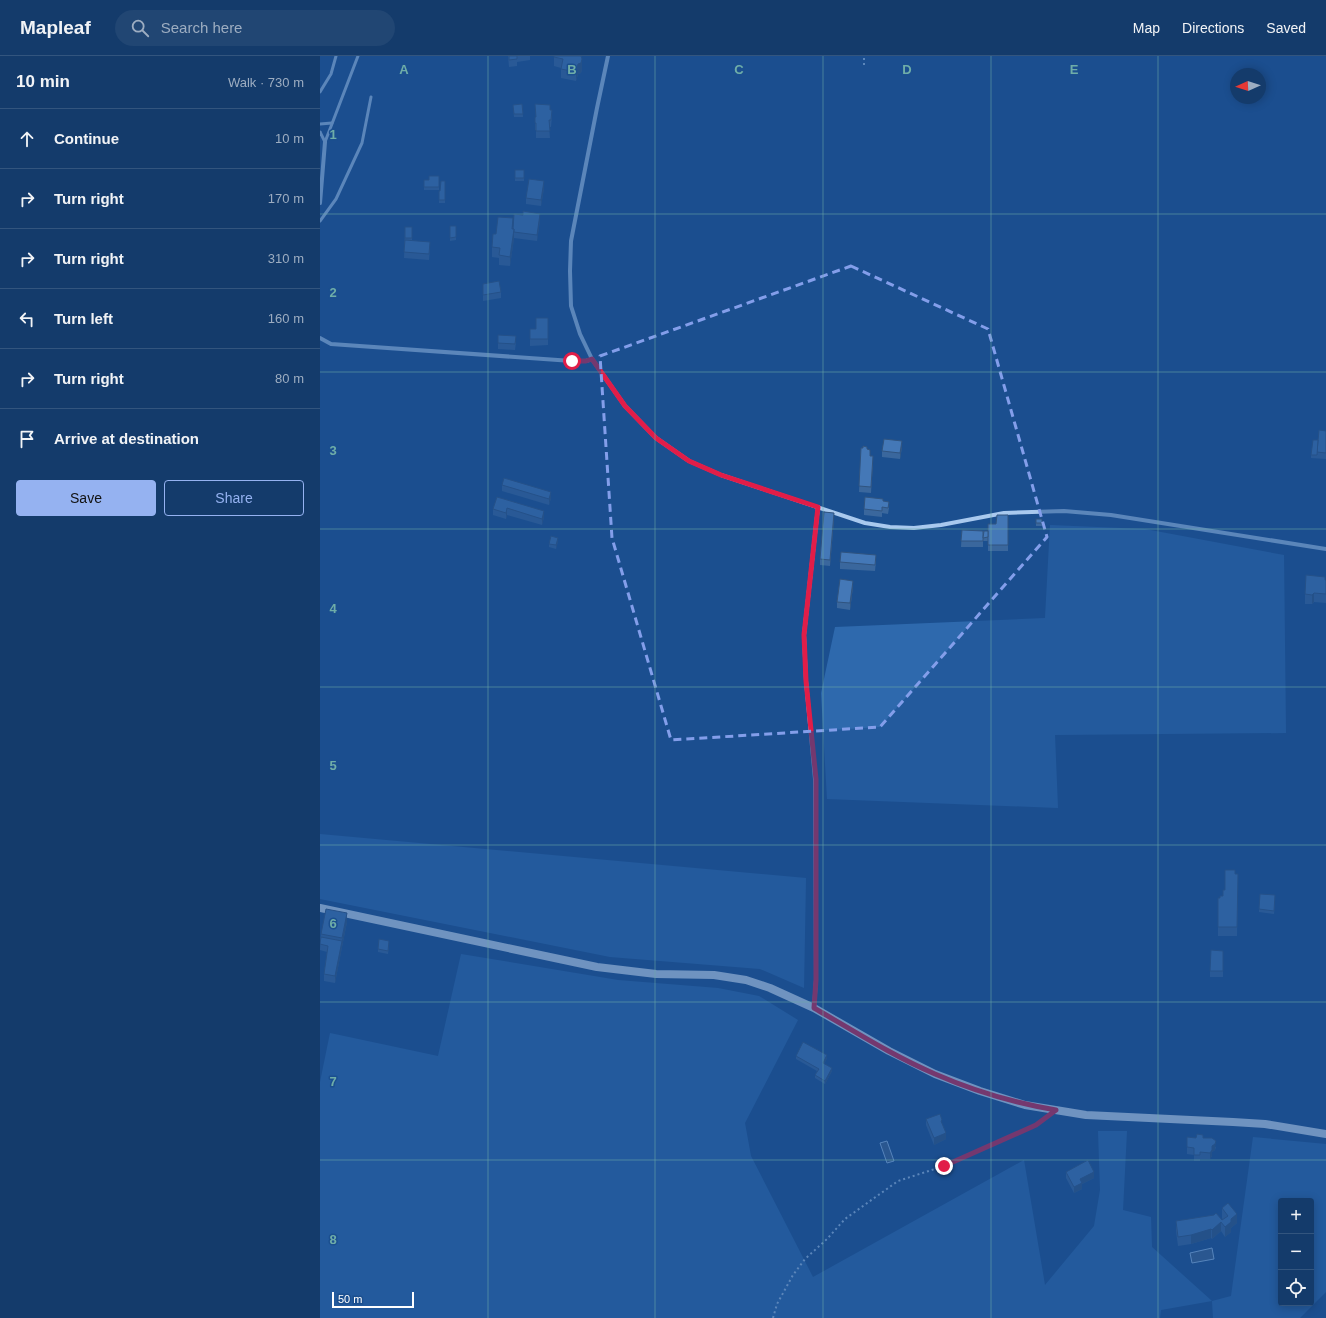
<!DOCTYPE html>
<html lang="en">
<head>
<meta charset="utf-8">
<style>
	body { margin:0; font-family:Helvetica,sans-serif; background:#214673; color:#f1f3f6 }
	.controls { position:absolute; right:12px; bottom:12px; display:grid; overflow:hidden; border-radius:4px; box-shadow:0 2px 10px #0003 }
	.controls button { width:36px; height:36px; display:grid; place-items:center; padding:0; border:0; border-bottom:1px solid #33557e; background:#143b6b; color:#f1f3f6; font:20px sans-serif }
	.compass { position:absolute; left:910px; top:12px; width:36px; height:36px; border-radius:50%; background:#143b6b; box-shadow:0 2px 10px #0003; rotate:267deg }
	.scale { position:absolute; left:12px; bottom:10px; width:82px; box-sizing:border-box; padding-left:4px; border:2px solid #fff; border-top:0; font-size:11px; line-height:14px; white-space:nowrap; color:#fff; -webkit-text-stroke:3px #1b4f8f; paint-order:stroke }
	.stop { position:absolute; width:12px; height:12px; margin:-9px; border:3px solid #e11d48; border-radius:50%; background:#fff }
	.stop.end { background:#e11d48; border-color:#fff; box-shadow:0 1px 4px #0008 }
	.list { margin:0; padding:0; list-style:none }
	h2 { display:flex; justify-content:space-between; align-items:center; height:52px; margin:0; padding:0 16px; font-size:17px }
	h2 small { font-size:13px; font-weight:400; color:#9dadc1 }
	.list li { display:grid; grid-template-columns:26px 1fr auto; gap:12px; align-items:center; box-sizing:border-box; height:60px; padding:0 16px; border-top:1px solid #33557e }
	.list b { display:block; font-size:15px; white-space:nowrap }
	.list em { font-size:13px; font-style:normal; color:#9dadc1 }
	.actions { display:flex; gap:8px; padding:12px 16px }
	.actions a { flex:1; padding:9px 0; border:1px solid #95b2f1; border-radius:4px; text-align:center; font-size:14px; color:#95b2f1 }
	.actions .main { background:#95b2f1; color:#111 }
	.icon { flex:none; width:22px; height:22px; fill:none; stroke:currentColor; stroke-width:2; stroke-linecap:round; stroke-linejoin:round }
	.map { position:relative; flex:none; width:1006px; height:1262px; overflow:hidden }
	header { display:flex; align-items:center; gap:24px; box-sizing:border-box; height:56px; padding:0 20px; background:#143b6b; border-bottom:1px solid #33557e }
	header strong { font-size:19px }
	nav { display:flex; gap:22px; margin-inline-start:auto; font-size:14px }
	.search { width:280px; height:36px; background:#214673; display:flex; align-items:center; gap:10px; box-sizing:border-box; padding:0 14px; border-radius:22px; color:#9dadc1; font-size:15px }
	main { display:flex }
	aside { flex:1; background:#143b6b }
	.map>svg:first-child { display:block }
	.green { fill:#2e69ad; fill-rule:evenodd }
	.water { fill:#3c6290; stroke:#9cc4f0 }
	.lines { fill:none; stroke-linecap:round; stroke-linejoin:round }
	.path { stroke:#a9c9ee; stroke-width:2; stroke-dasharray:2 3; stroke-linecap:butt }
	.lane { stroke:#a9c9ee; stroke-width:3 }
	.street { stroke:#a9c9ee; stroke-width:4 }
	.secondary { stroke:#d6e6fa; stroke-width:8 }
	.wall { fill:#3a679d }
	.shaded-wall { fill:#305480 }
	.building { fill:#4478b7; stroke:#305480 }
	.route { stroke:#e11d48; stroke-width:5 }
	.marked { fill:none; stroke:#839eea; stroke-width:3; stroke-dasharray:8 5; stroke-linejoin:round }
	.grid { fill:none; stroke:#6fada8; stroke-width:1; stroke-opacity:0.55 }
	.grid-label { font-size:13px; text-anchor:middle; font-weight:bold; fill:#6fada8; stroke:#1b4f8f; stroke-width:3; stroke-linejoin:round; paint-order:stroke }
</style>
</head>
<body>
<header>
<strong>Mapleaf</strong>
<div class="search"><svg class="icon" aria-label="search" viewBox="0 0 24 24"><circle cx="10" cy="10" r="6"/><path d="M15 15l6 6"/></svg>Search here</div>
<nav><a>Map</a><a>Directions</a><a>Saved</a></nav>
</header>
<main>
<aside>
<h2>10 min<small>Walk · 730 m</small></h2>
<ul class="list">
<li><svg class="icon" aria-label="ahead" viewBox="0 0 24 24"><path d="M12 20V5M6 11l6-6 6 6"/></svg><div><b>Continue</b></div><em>10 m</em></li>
<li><svg class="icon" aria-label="right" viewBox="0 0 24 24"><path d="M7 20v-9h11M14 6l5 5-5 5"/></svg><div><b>Turn right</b></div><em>170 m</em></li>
<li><svg class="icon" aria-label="right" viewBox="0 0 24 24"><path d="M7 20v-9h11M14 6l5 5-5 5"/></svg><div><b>Turn right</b></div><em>310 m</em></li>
<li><svg class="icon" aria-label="left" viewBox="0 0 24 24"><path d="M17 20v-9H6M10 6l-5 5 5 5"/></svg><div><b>Turn left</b></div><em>160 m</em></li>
<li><svg class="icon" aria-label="right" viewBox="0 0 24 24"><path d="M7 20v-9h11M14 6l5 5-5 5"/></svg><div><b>Turn right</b></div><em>80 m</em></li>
<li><svg class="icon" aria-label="arrive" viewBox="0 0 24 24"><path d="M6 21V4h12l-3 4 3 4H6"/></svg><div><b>Arrive at destination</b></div></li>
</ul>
<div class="actions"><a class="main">Save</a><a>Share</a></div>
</aside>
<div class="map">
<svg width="1006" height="1262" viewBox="0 0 1006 1262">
	<rect width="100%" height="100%" fill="#1b4f8f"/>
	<!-- green -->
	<g class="green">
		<path d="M730 469 825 473 964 499 966 677 735 679 738 752 507 743 501 637 515 571 725 562Z"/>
		<path d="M0 778 486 822 484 932 440 913 290 901 0 843Z"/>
		<path d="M141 898 298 924 398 932 439 940 478 964 425 1067 431 1100 493 1221 704 1104 725 1229 774 1170 780 1134 778 1075H807L803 1154 831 1161 832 1191 892 1245 911 1240 933 1081 1006 1088V1236L980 1262H893L892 1245 841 1254 840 1262H0V1026L10 977 118 1000ZM961 1145H991V1247H961Z"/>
	</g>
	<!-- water -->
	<g class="water">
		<path d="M567 1085 574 1105 567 1107 560 1087Z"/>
		<path d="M892 1192 894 1203 872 1207 870 1197Z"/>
	</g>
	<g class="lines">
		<!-- path -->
		<g class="path">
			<path d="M544 9V0"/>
			<path d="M453 1262 457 1248 473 1219 485 1203 507 1183 525 1163 557 1140 578 1125 624 1110 716 1069 726 1061"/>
		</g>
		<!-- lane -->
		<g class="lane">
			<path d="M0 36 11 18 16 0"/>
			<path d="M0 68 12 67"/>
			<path d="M0 76 5 86"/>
			<path d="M5 86 38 0"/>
			<path d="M0 165 16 143 42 87 51 41"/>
		</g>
		<!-- street -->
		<g class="street">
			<path d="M288 0 277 52 251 185 250 215 251 250 260 278 272 303 305 350 336 382 369 405 401 419 545 467 570 471 594 472 621 469 684 457 744 455 791 459 1006 493"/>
			<path d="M0 147 5 86"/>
			<path d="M0 282 11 288 252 305H266L272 303"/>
			<path d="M494 952 496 924 495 723 486 625 484 579 498 451"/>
		</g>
		<!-- secondary -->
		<path class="secondary" d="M0 852 277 911 336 918 394 919 426 924 450 932 494 952 569 995 615 1018 660 1035 705 1049 766 1059 913 1066 945 1068 1006 1078"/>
	</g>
	<!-- wall -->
	<g class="wall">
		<path d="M188 0H210V4L197 6V10L189 11Z"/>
		<path d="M234 0H261L262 13 261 17 258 18 256 25 241 22V12L234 10Z"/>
		<path d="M202 48 203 61H194L193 49Z"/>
		<path d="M215 48 230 54 232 60 231 71H229L230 82H216V74H215V61H216Z"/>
		<rect x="195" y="114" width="9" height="11"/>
		<path d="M119 120V134H104V124H109Z"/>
		<path d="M125 125V147H119V135H120Z"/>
		<path d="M224 132 221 150 206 148V142Z"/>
		<path d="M220 164 217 185 194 182 190 210 179 209V202L172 201V191L176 178 193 171Z"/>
		<path d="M130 170H136V184L130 185Z"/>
		<path d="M85 171H92V185L110 192 109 204 84 202Z"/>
		<path d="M163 228 181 236V242L163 245Z"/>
		<path d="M228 262V289L210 290V273H216Z"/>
		<path d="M196 286 195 294 178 293V287Z"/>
		<path d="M1006 375V403L991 402V399L998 384Z"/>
		<path d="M582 391 580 403 562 401V395Z"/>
		<path d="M541 392 550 400 553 406 551 437 539 436Z"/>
		<path d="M182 429 231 442 229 449 182 435Z"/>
		<path d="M177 441 224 461 222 469 187 459 186 463 173 459V453Z"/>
		<path d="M563 445 569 452 568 458 562 457V461L544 459V453Z"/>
		<path d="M688 459V495H668V468H676Z"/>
		<path d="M514 463 510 510 500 509V503Z"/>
		<rect x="716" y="463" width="6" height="7"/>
		<path d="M642 474 668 475V485H663V491H641Z"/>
		<path d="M238 485 236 493 229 491V488Z"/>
		<path d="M556 505 555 515 520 513V506Z"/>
		<path d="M1005 524H1006V547L994 546 992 548H985V538Z"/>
		<path d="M533 531 530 554 517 552V546Z"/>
		<path d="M915 818H918L917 880H898V842H900L903 840 905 834Z"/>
		<path d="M955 843 954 858 939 856V853Z"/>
		<path d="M27 866 22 891 15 927 4 925V918L7 896 0 894 1 878Z"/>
		<path d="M69 888 68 898 58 896V893Z"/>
		<path d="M903 895V921H890V915Z"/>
		<path d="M476 1000 507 1002 504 1008 512 1015 505 1028 495 1022V1019L497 1015 476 1003Z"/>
		<path d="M606 1063 626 1083 614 1089 606 1069Z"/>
		<path d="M867 1081 896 1091 895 1094 892 1096V1100L890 1103H880V1105H874V1099L867 1098Z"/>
		<path d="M746 1116 774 1122 762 1128V1133L754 1137 746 1122Z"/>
		<path d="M902 1152 917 1167 911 1172V1176L905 1181 901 1175 892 1183 891 1182 871 1188 858 1190 856 1175V1165L902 1164H903L902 1162Z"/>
	</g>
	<!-- shaded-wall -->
	<g class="shaded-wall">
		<path d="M262 3V13L261 17 258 18 256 25V16L258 8Z"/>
		<path d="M224 125V132L221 150V144Z"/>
		<path d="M220 158V164L217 185V179Z"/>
		<path d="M194 173V183L190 210V201Z"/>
		<path d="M582 385V391L580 403V397Z"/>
		<path d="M553 400V406L551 437V431Z"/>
		<path d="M231 436V442L229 449V443Z"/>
		<path d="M187 452V459L186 463V457Z"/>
		<path d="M224 455V461L222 469V463Z"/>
		<path d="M514 457V463L510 510V504Z"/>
		<path d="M238 482V485L236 493V489Z"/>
		<path d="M533 525V531L530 554V547Z"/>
		<path d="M994 537V546L992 548V539Z"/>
		<path d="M27 857V866L22 891 15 927V920L22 885Z"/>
		<path d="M507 999V1002L503 1010V1007Z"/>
		<path d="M512 1012V1015L505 1028V1025Z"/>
		<path d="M626 1077V1083L614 1089V1082Z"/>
		<path d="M896 1085 895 1094 892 1096V1090Z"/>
		<path d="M892 1094V1100L890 1103V1097Z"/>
		<path d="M774 1116V1122L762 1128V1133L754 1137V1131L760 1123Z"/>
		<path d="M917 1158V1167L911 1172V1176L905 1181V1171L911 1163Z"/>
		<path d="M901 1166V1175L892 1183V1174Z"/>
		<path d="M891 1173V1182L871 1188V1179Z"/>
	</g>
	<!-- building -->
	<g class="building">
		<path d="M189 0H197V3L189 4Z"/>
		<path d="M234 0H261L262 3 261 7 258 8 256 16 241 13 243 3 234 1Z"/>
		<path d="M202 48 203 58H194L193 49Z"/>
		<path d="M215 48 230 49V54H232L231 64H229L230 75H216V67H215V61H216Z"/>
		<rect x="195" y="114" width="9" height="8"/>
		<path d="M109 120H119V131H104V124H109Z"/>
		<path d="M209 123 224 125 221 144 206 142Z"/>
		<path d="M121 125H125V144H119V135H120Z"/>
		<path d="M203 155 220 158 217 179 194 176V173H193L194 158 203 159Z"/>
		<path d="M178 161 193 162 192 173H194L190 201 179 199 180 192 172 191 173 178H176Z"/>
		<path d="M130 170H136V181L130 182Z"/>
		<rect x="85" y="171" width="7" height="11"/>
		<path d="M85 184 110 186 109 198 84 196Z"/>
		<path d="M179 225 181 236 163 239V228Z"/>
		<path d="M216 262H228V283H210V273H216Z"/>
		<path d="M178 279 196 280 195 288 178 287Z"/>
		<path d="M999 374 1006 375V397L997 396Z"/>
		<path d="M564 383 582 385 580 397 562 395Z"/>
		<path d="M993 384H998L997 399H991Z"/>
		<path d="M543 390 547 391V393L550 394V400H553L551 431 539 430 541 392H543Z"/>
		<path d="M184 422 231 436 229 443 182 429Z"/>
		<path d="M177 441 224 455 222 463 187 452 186 457 173 453Z"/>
		<path d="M545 441 563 443V445L569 446 568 452 562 451V455L544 453Z"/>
		<path d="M504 456 514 457 510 504 500 503Z"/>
		<path d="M677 459H688V489H668V468H676Z"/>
		<rect x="716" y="463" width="6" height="4"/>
		<path d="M642 474 663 475V485H641Z"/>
		<path d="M664 475H668V481L663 482Z"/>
		<path d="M231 480 238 482 236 489 229 488Z"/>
		<path d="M521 496 556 499 555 509 520 506Z"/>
		<path d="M986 519 1005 521V524H1006V538L994 537 992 539 985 538Z"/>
		<path d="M520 523 533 525 530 547 517 546Z"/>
		<path d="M905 814H915V818H918L917 871H898V842H900V840H903V834H905Z"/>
		<path d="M940 838 955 839 954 855 939 853Z"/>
		<path d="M6 853 27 857 22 882 1 878Z"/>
		<path d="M1 881 22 885 15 920 4 918 8 890 0 888Z"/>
		<path d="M59 883 69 885 68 895 58 893Z"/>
		<path d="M891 894 903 895V915H890Z"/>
		<path d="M483 986 507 999 503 1007 512 1012 505 1025 495 1019 499 1013 476 1000Z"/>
		<path d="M620 1058 622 1064 621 1065 626 1077 614 1082 606 1063Z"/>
		<path d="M877 1078 883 1079V1082H892L896 1085 895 1088 892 1090V1094L890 1097 880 1096V1099H874V1092L867 1091V1081L876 1082Z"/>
		<path d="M768 1104 774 1116 760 1123 762 1127 754 1131 746 1116Z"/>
		<path d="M908 1147 917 1158 911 1163V1166L905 1171 901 1166 892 1174 891 1173 871 1179 858 1181 856 1165 894 1159 896 1157 902 1164 908 1160 902 1152Z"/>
	</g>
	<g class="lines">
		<!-- route -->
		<path class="route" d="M252 305H266L272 303 305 350 336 382 369 405 401 419 498 451 484 579 486 625 496 723V924L494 952C534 975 573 1000 615 1018 654 1035 694 1047 736 1054L716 1069 624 1110"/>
	</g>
	<!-- marked area -->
	<path d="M0 0H1006V1262H0ZM531 210 668 273 727 481 560 671 351 684 292 482 280 300Z" fill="#1b4f8f" fill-opacity=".55" fill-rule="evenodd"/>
	<path class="marked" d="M531 210 668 273 727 481 560 671 351 684 292 482 280 300Z"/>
	<!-- grid -->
	<path class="grid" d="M168 0V1262M335 0V1262M503 0V1262M671 0V1262M838 0V1262M0 158H1006M0 316H1006M0 473H1006M0 631H1006M0 789H1006M0 946H1006M0 1104H1006"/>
	<g class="grid-label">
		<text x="84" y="18">A</text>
		<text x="252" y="18">B</text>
		<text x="419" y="18">C</text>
		<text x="587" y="18">D</text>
		<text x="754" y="18">E</text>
		<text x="13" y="83">1</text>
		<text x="13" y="241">2</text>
		<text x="13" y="399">3</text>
		<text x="13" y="557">4</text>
		<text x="13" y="714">5</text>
		<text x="13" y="872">6</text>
		<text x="13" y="1030">7</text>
		<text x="13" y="1188">8</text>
	</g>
</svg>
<div class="controls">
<button>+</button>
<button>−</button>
<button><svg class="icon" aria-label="locate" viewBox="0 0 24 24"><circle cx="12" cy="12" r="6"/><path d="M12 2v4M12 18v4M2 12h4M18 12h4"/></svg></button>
</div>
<svg class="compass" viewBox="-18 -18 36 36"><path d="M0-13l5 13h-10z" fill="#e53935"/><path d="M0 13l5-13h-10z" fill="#9dadc1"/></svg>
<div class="scale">50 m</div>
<div class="stop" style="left:252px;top:305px"></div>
<div class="stop end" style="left:624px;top:1110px"></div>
</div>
</main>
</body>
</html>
